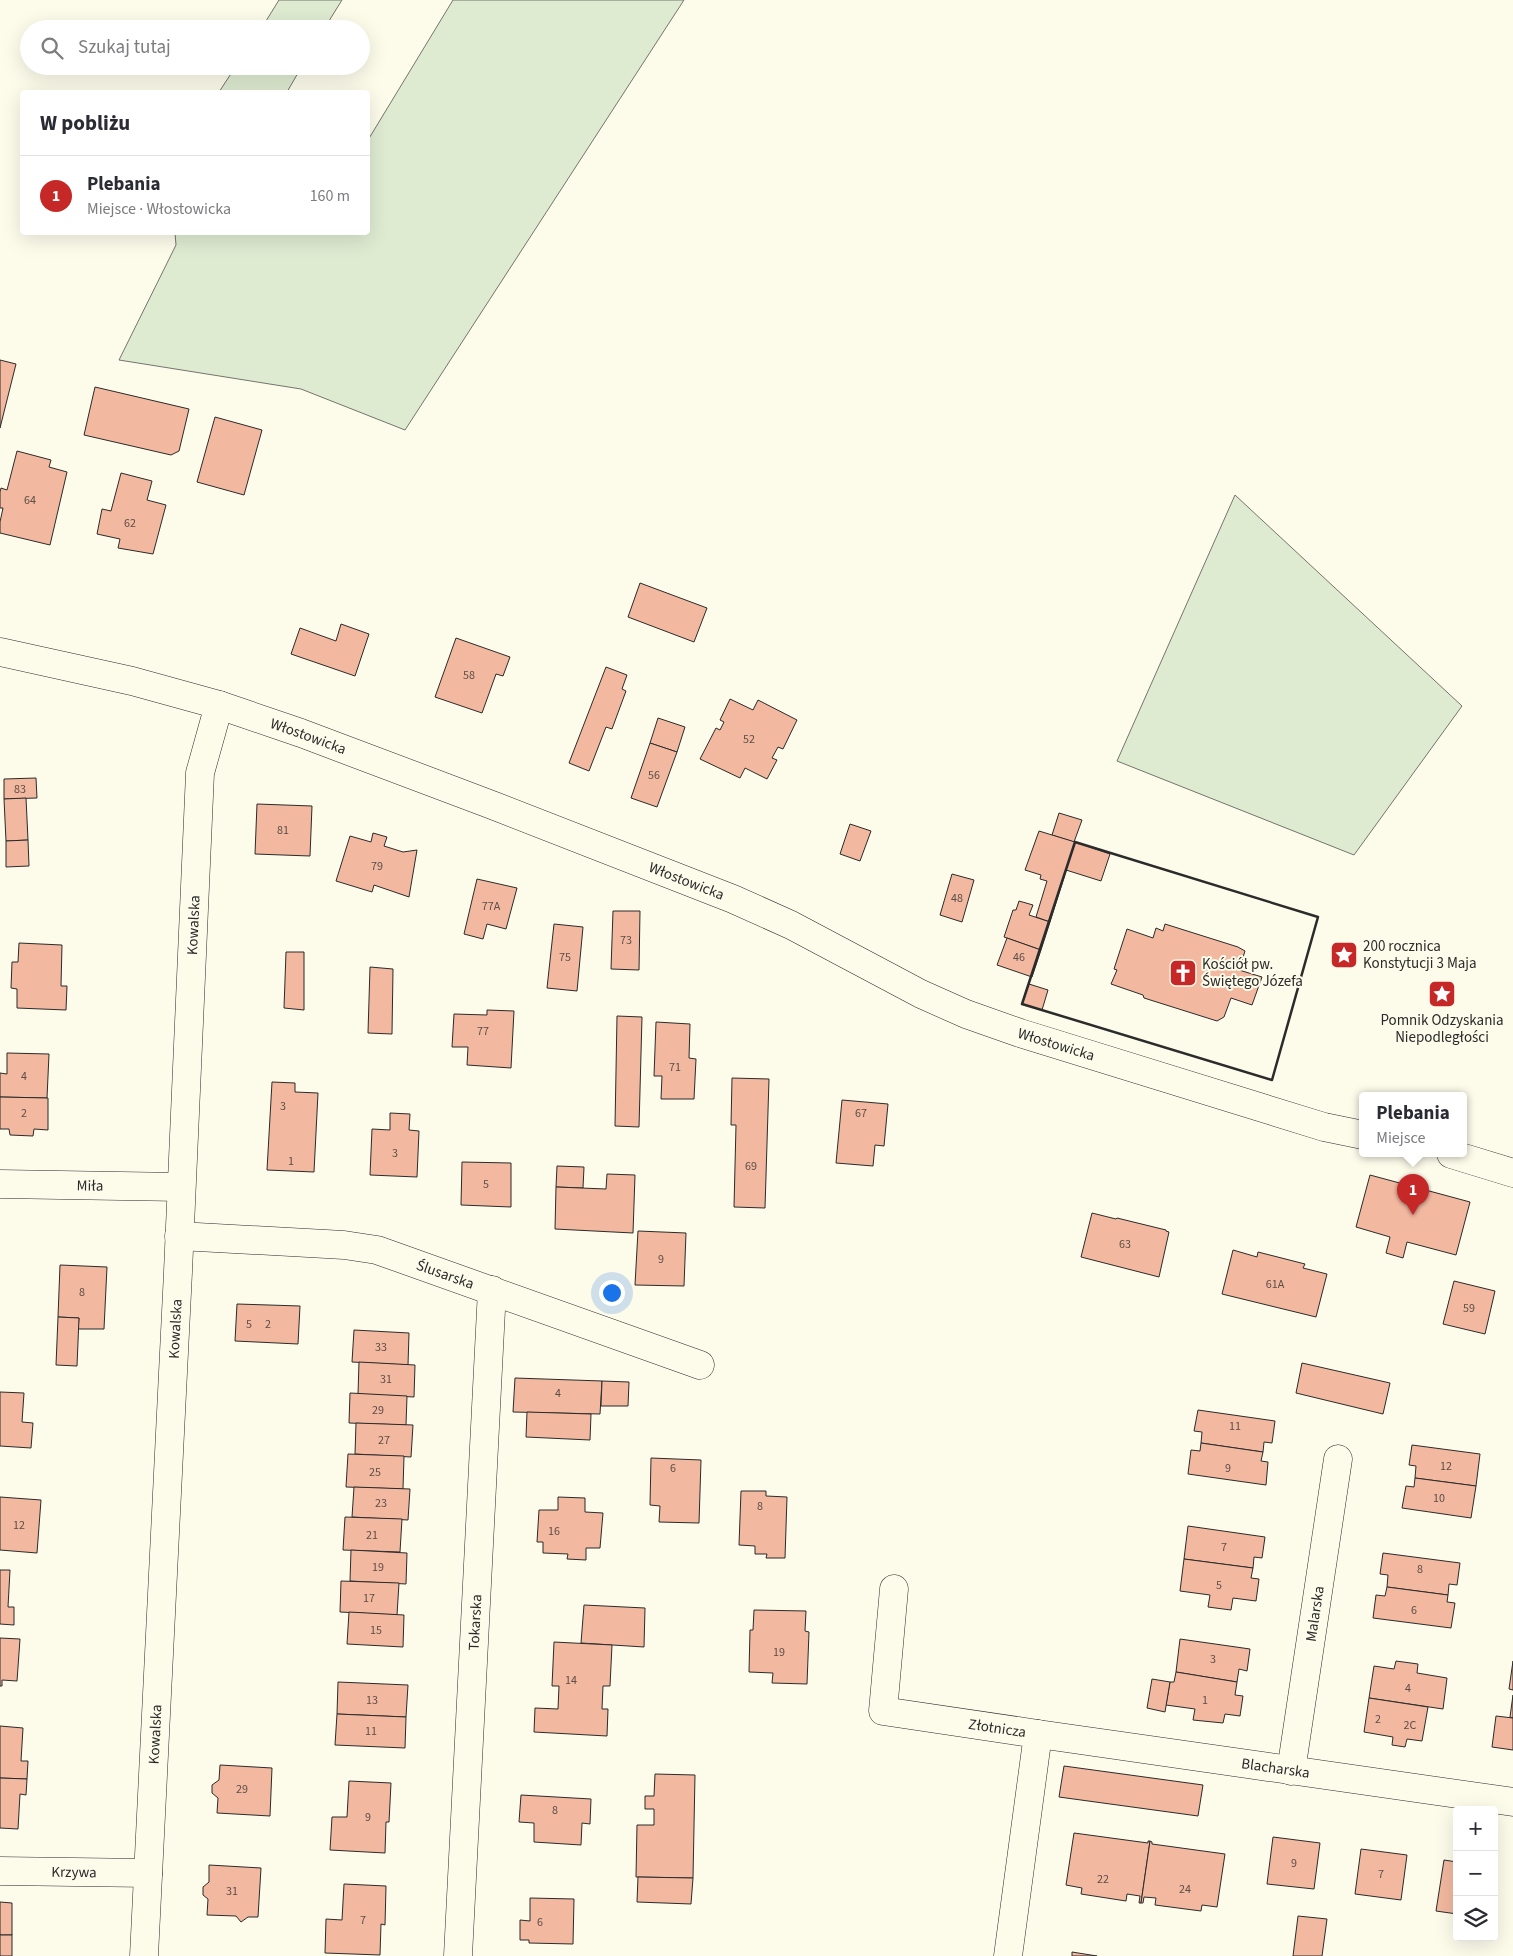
<!DOCTYPE html>
<html lang="pl">
<head>
<meta charset="utf-8">
<style>
	body { margin:0; font-family:"Source Sans 3",sans-serif; background:#f2f2f3; color:#2b2b33 }
	.controls { position:absolute; right:15px; bottom:15px; display:grid; overflow:hidden; border-radius:5px; box-shadow:0 5px 20px #0002 }
	.controls button { width:45px; height:45px; display:grid; place-items:center; padding:0; border:0; border-bottom:1px solid #e1e1e2; background:#fff; color:#2b2b33; font:25px sans-serif }
	.you { position:absolute; left:611px; top:1292px; width:18px; height:18px; margin:-12px; border:4px solid #fff; border-radius:50%; background:#1a73e8; box-shadow:0 0 0 8px #1a73e833 }
	.badge { display:grid; place-items:center; width:32px; height:32px; border-radius:50%; background:#c62828; color:#fff; font-size:16px; font-weight:700 }
	.pin { position:absolute; translate:-50% -41px; filter:drop-shadow(0 1px 2px #0008) }
	.pin::after { content:''; position:absolute; top:26px; width:18px; height:15px; background:inherit; clip-path:polygon(0 0,100% 0,50% 100%) }
	.popup { position:absolute; left:1359px; top:1092px; width:108px; height:65px; box-sizing:border-box; display:grid; place-content:center; border-radius:5px; background:#fff; filter:drop-shadow(0 1px 4px #0005); font-size:16px; white-space:nowrap; color:#7c7c81 }
	.popup b { font-size:19px; color:#2b2b33 }
	.popup::after { content:''; position:absolute; left:50%; top:100%; margin-left:-10px; border:10px solid transparent; border-top-color:#fff }
	.list { margin:0; padding:0; list-style:none }
	h2 { display:flex; justify-content:space-between; align-items:center; height:65px; margin:0; padding:0 20px; font-size:21px }
	h2 small { font-size:16px; font-weight:400; color:#7c7c81 }
	.list li { display:grid; grid-template-columns:32px 1fr auto; gap:15px; align-items:center; box-sizing:border-box; height:80px; padding:0 20px; border-top:1px solid #e1e1e2 }
	.list b { display:block; font-size:19px; white-space:nowrap }
	.list p { margin:0; font-size:16px; white-space:nowrap; color:#7c7c81 }
	.list em { font-size:16px; font-style:normal; color:#7c7c81 }
	.icon { flex:none; width:28px; height:28px; fill:none; stroke:currentColor; stroke-width:2; stroke-linecap:round; stroke-linejoin:round }
	.map { position:relative; flex:none; width:1513px; height:1956px; overflow:hidden }
	.search { position:absolute; background:#fff; box-shadow:0 5px 20px #0002; left:20px; top:20px; width:350px; height:55px; display:flex; align-items:center; gap:12px; box-sizing:border-box; padding:0 18px; border-radius:28px; color:#7c7c81; font-size:19px }
	.panel { position:absolute; background:#fff; box-shadow:0 5px 20px #0002; left:20px; top:90px; width:350px; height:145px; border-radius:5px }
	.map>svg:first-child { display:block }
	.green { fill:#deebd1; stroke:#74746e }
	.building { fill:#f2b8a0; stroke:#2b2b2b }
	.lines { fill:none; stroke-linecap:round; stroke-linejoin:round }
	.minor-casing { stroke:#2b2b2b; stroke-width:29 }
	.major-casing { stroke:#2b2b2b; stroke-width:29 }
	.minor { stroke:#fdfbea; stroke-width:28 }
	.major { stroke:#fdfbea; stroke-width:28 }
	.wall { stroke:#2b2b2b; stroke-width:2.5 }
	.labels { text-anchor:middle; dominant-baseline:central; stroke-width:4; stroke-linejoin:round; paint-order:stroke }
	.number-label { font-size:12px; fill:#5d4e48 }
	.street-label { font-size:15px; fill:#2b2b2b; stroke:#fdfbea }
	.poi-label { font-size:15px; fill:#2b2b2b; stroke:#fdfbea; text-anchor:start }
</style>
</head>
<body>
<div class="map">
<svg width="1513" height="1956" viewBox="0 0 1513 1956">
	<rect width="100%" height="100%" fill="#fdfbea"/>
	<!-- green -->
	<g class="green">
		<path d="M279 0H342L324 29H261Z"/>
		<path d="M453 0H684L405 430 301 389 119 360 176 245 175 233 368 232V140Z"/>
		<path d="M236 66H302L287 92H219Z"/>
		<path d="M1235 495 1462 706 1354 855 1117 761Z"/>
	</g>
	<!-- building -->
	<g class="building">
		<path d="M0 360 16 364 0 428Z"/>
		<path d="M95 387 189 409 179 451 171 455 84 435Z"/>
		<path d="M215 417 262 430 244 495 197 482Z"/>
		<path d="M17 451 51 460 49 467 67 472 50 545 0 533V522L3 508H0V492L1 488 7 490Z"/>
		<path d="M121 473 152 481 147 500 166 505 153 554 118 548 120 539 97 534 102 509 111 511Z"/>
		<path d="M640 583 707 608 694 642 628 617Z"/>
		<path d="M341 624 369 634 355 676 291 654 300 628 336 641Z"/>
		<path d="M456 638 510 657 503 676 496 674 482 713 435 697Z"/>
		<path d="M606 667 627 675 622 689 626 691 612 729 606 727 589 771 569 763Z"/>
		<path d="M730 699 753 710 758 700 797 720 783 749 778 747 772 758 777 760 767 779 745 768 740 778 700 759 716 728 720 730 724 722 720 720Z"/>
		<path d="M658 718 685 727 677 752 650 743Z"/>
		<path d="M650 743 677 752 657 807 631 798Z"/>
		<path d="M36 778 37 798 4 799V779Z"/>
		<path d="M26 798 28 840 6 841 4 799Z"/>
		<path d="M257 804 312 806 310 856 255 854Z"/>
		<path d="M1059 813 1082 820 1074 842 1052 835Z"/>
		<path d="M850 824 871 831 860 861 840 854Z"/>
		<path d="M1039 831 1075 842 1050 922 1036 917 1047 881 1040 879 1041 875 1025 870Z"/>
		<path d="M373 833 387 837 384 846 403 852 417 850 409 897 374 885 372 892 336 881 350 836 371 842Z"/>
		<path d="M28 840 29 866 6 867V841Z"/>
		<path d="M1075 842 1110 854 1101 881 1066 870Z"/>
		<path d="M952 874 974 880 962 922 940 915Z"/>
		<path d="M477 879 517 888 506 929 487 924 483 939 464 934Z"/>
		<path d="M1019 901 1033 905 1029 915 1050 922 1041 950 1004 937 1013 910H1016Z"/>
		<path d="M613 911H640L639 970 611 969Z"/>
		<path d="M554 924 583 927 577 991 547 988Z"/>
		<path d="M1165 924 1238 947 1245 951 1239 970 1262 977 1252 1005 1231 998 1224 1017 1217 1021 1144 998 1143 995 1111 984 1117 970 1114 969 1127 929 1153 938 1156 928 1163 931Z"/>
		<path d="M1007 938 1041 950 1032 977 997 965Z"/>
		<path d="M19 943 62 945 61 986H67L66 1010 17 1008V989L11 988 12 962H18Z"/>
		<path d="M286 952H304V1010L284 1008Z"/>
		<path d="M370 967 393 969 392 1034 368 1033Z"/>
		<path d="M1029 984 1048 990 1042 1010 1022 1004Z"/>
		<path d="M487 1010 514 1011 511 1068 467 1065 468 1047H452L454 1014 487 1015Z"/>
		<path d="M617 1016 642 1017 639 1127 615 1126Z"/>
		<path d="M656 1022 690 1024 689 1058 696 1059 694 1099H661L662 1076H654Z"/>
		<path d="M7 1053 49 1054 47 1098 0 1097V1073L7 1074Z"/>
		<path d="M732 1078 769 1079 765 1208 734 1207 736 1125H731Z"/>
		<path d="M272 1082 295 1083V1092L318 1093 314 1172 267 1170Z"/>
		<path d="M0 1097 48 1098V1130L34 1129 33 1136 10 1135 9 1129H0Z"/>
		<path d="M842 1100 888 1104 884 1146 875 1145 873 1166 836 1163Z"/>
		<path d="M390 1113 410 1114 409 1130 419 1131 417 1177 370 1175 372 1129 390 1130Z"/>
		<path d="M462 1162 511 1163V1207L461 1205Z"/>
		<path d="M557 1166 584 1167 583 1188 556 1187Z"/>
		<path d="M607 1174 635 1175 633 1233 555 1229 556 1187 606 1189Z"/>
		<path d="M1370 1175 1470 1202 1456 1255 1407 1242 1403 1258 1386 1253 1390 1237 1356 1227Z"/>
		<path d="M1092 1213 1116 1219 1117 1218 1166 1230V1231L1169 1232 1159 1277 1081 1257Z"/>
		<path d="M638 1231 686 1233 684 1286 635 1285Z"/>
		<path d="M1233 1250 1257 1257 1258 1252 1305 1264 1303 1268 1327 1274 1316 1317 1222 1294Z"/>
		<path d="M60 1265 107 1267 104 1329H78L79 1318 58 1317Z"/>
		<path d="M1454 1281 1495 1291 1485 1334 1443 1324Z"/>
		<path d="M237 1304 300 1306 298 1344 235 1341Z"/>
		<path d="M58 1317 79 1318 77 1366 56 1365Z"/>
		<path d="M354 1330 409 1333 408 1365 352 1362Z"/>
		<path d="M359 1362 415 1365 414 1397 358 1394Z"/>
		<path d="M1302 1363 1390 1383 1383 1414 1296 1393Z"/>
		<path d="M515 1378 602 1381 600 1414 513 1412Z"/>
		<path d="M602 1381 629 1382 628 1406H601Z"/>
		<path d="M0 1392 24 1393 22 1422 33 1423 31 1448 0 1446Z"/>
		<path d="M350 1393 407 1396 406 1425 349 1423Z"/>
		<path d="M1198 1410 1275 1421 1272 1443 1264 1442 1263 1452 1201 1443 1202 1432 1194 1431Z"/>
		<path d="M527 1412 591 1414 590 1440 526 1437Z"/>
		<path d="M356 1423 413 1425 411 1457 355 1454Z"/>
		<path d="M1201 1443 1263 1452 1261 1461 1268 1462 1266 1485 1188 1474 1191 1450 1200 1451Z"/>
		<path d="M1412 1445 1480 1454 1476 1486 1415 1478 1416 1466 1409 1465Z"/>
		<path d="M348 1454 404 1456 403 1489 346 1487Z"/>
		<path d="M651 1458 701 1460 699 1523 659 1522 660 1506 650 1505Z"/>
		<path d="M1415 1478 1476 1486 1471 1518 1402 1508 1406 1486 1414 1487Z"/>
		<path d="M354 1487 410 1489 408 1520 352 1517Z"/>
		<path d="M741 1491H766V1496L787 1497 785 1558H766L767 1554H755V1546L739 1545Z"/>
		<path d="M0 1497 41 1500 37 1553 0 1550Z"/>
		<path d="M558 1497 585 1498V1512L603 1513 600 1548H586V1560L567 1559 568 1554 543 1553V1542H537L539 1510H558Z"/>
		<path d="M345 1517 402 1519 400 1552 343 1550Z"/>
		<path d="M1188 1526 1265 1537 1262 1558 1254 1557 1253 1568 1184 1559Z"/>
		<path d="M351 1550 407 1553 406 1584 350 1581Z"/>
		<path d="M1383 1553 1460 1563 1457 1585 1449 1584 1448 1595 1387 1587 1388 1575 1380 1574Z"/>
		<path d="M1184 1559 1253 1568 1251 1578 1259 1579 1256 1601 1233 1598 1231 1610 1208 1607 1210 1595 1180 1591Z"/>
		<path d="M0 1570H10L8 1607H14V1625L0 1624Z"/>
		<path d="M341 1581 399 1583 397 1615 340 1612Z"/>
		<path d="M1387 1587 1448 1595 1447 1602 1455 1603 1451 1628 1373 1618 1376 1595 1385 1596Z"/>
		<path d="M584 1605 645 1608 644 1647 581 1643Z"/>
		<path d="M754 1610 806 1611 805 1631 809 1632 807 1684 772 1683 773 1673 749 1672 750 1630H753Z"/>
		<path d="M349 1612 404 1615 403 1647 347 1644Z"/>
		<path d="M0 1638 20 1639 17 1681 2 1680V1686H0Z"/>
		<path d="M1180 1639 1250 1649 1247 1671 1239 1669 1237 1682 1176 1672Z"/>
		<path d="M554 1642 612 1645 610 1686H603L602 1709H608L607 1736 534 1732 535 1708 558 1709 559 1686H552Z"/>
		<path d="M1396 1661 1418 1664 1417 1673 1447 1678 1443 1709 1369 1698 1374 1666 1394 1669Z"/>
		<path d="M1513 1661V1690L1509 1689Z"/>
		<path d="M1176 1672 1237 1682 1235 1695 1243 1696 1240 1716 1225 1714 1223 1723 1193 1720 1195 1709 1166 1705 1170 1682H1174Z"/>
		<path d="M1152 1679 1170 1682 1165 1712 1147 1708Z"/>
		<path d="M338 1682 408 1685 406 1717 337 1714Z"/>
		<path d="M1513 1695V1718L1510 1717Z"/>
		<path d="M1369 1698 1428 1707 1422 1741 1407 1739 1405 1747 1392 1745 1393 1737 1364 1732Z"/>
		<path d="M337 1714 406 1717 405 1748 335 1745Z"/>
		<path d="M1496 1716 1513 1718V1750L1492 1747Z"/>
		<path d="M0 1726 23 1728 21 1761H28L27 1779 0 1778Z"/>
		<path d="M220 1765 272 1768 270 1816 217 1813 218 1798 212 1793V1785L219 1780Z"/>
		<path d="M1064 1766 1203 1785 1198 1816 1059 1797Z"/>
		<path d="M655 1774 695 1775 693 1878 636 1877 637 1825H654V1809H645V1796H654Z"/>
		<path d="M0 1778 27 1779 26 1795 20 1794 18 1829 0 1828Z"/>
		<path d="M349 1781 391 1783 389 1822H386L385 1853 330 1850 332 1817H347Z"/>
		<path d="M521 1795 591 1799 590 1824 582 1823 581 1845 534 1842V1823L519 1822Z"/>
		<path d="M1074 1833 1148 1843V1841H1150L1141 1903H1139L1140 1896 1127 1894 1126 1901 1081 1894 1082 1888 1066 1885Z"/>
		<path d="M1273 1837 1320 1843 1314 1889 1267 1884Z"/>
		<path d="M1150 1841 1152 1842V1844L1225 1854 1217 1907 1202 1905 1201 1911 1155 1905 1156 1898 1144 1897 1143 1903H1141Z"/>
		<path d="M1361 1849 1407 1855 1401 1900 1355 1894Z"/>
		<path d="M1444 1860 1457 1862V1914L1436 1911Z"/>
		<path d="M209 1865 261 1868 258 1917H248L241 1922 236 1916 207 1915 208 1899 203 1895V1887L209 1882Z"/>
		<path d="M638 1877 693 1878 691 1904 637 1902Z"/>
		<path d="M344 1884 386 1886 385 1925 381 1924 380 1955 325 1953 326 1919 342 1920Z"/>
		<path d="M530 1898 574 1899 573 1944 529 1943V1940H520V1920L530 1921Z"/>
		<path d="M0 1902 12 1903V1935H0Z"/>
		<path d="M1298 1916 1327 1919 1322 1956H1293Z"/>
		<rect x="0" y="1935" width="12" height="21"/>
		<path d="M1072 1952 1097 1956H1072Z"/>
	</g>
	<g class="lines">
		<!-- minor casing -->
		<g class="minor-casing">
			<g id="minor">
				<path id="s1" d="M0 1184 181 1187"/>
				<path id="s2" d="M179 1236 344 1245 377 1250 700 1365"/>
				<path id="s3" d="M894 1589 883 1711 1038 1734 1008 1956"/>
				<path id="s4" d="M1038 1734 1513 1802"/>
				<path id="s5" d="M1291 1771 1338 1459"/>
				<path id="s6" d="M0 1871 148 1873"/>
				<path id="s7" d="M144 1956 178 1272 200 773 219 705"/>
				<path id="s8" d="M458 1956 492 1290"/>
			</g>
		</g>
		<!-- major casing -->
		<g class="major-casing">
			<g id="major">
				<path id="s9" d="M0 652 132 681 219 705 301 733 492 805 733 899 791 925 921 994 966 1014 1020 1033 1324 1127 1363 1135"/>
				<path d="M1451 1154 1513 1173"/>
			</g>
		</g>
		<!-- minor -->
		<use href="#minor" class="minor"/>
		<!-- major -->
		<use href="#major" class="major"/>
		<!-- wall -->
		<path class="wall" d="M1075 842 1318 917 1272 1080 1022 1004Z"/>
	</g>
	<!-- icons -->
	<defs>
		<g id="sight-square" transform="scale(1.4375)"><rect x="-9" y="-9" width="18" height="18" rx="4" fill="#c62828" stroke="#fdfbea"/><path d="M0-6L1.8-2.2L6-1.7L2.9 1.2L3.7 5.4L0 3.3L-3.7 5.4L-2.9 1.2L-6-1.7L-1.8-2.2Z" fill="#fff"/></g>
		<g id="church-square" transform="scale(1.4375)"><rect x="-9" y="-9" width="18" height="18" rx="4" fill="#c62828" stroke="#fdfbea"/><path d="M-1.2-6h2.4v3.5h3.3v2.4h-3.3V6h-2.4V-.1h-3.3v-2.4h3.3Z" fill="#fff"/></g>
	</defs>
	<g fill-rule="evenodd">
		<use href="#sight-square" x="1344" y="955"/>
		<use href="#church-square" x="1183" y="973"/>
		<use href="#sight-square" x="1442" y="994"/>
	</g>
	<g class="labels">
		<!-- number labels -->
		<g class="number-label">
			<text x="30" y="500">64</text>
			<text x="130" y="523">62</text>
			<text x="469" y="675">58</text>
			<text x="749" y="739">52</text>
			<text x="654" y="775">56</text>
			<text x="20" y="789">83</text>
			<text x="283" y="830">81</text>
			<text x="377" y="866">79</text>
			<text x="957" y="898">48</text>
			<text x="491" y="906">77A</text>
			<text x="626" y="940">73</text>
			<text x="565" y="957">75</text>
			<text x="1019" y="957">46</text>
			<text x="483" y="1031">77</text>
			<text x="675" y="1067">71</text>
			<text x="24" y="1076">4</text>
			<text x="283" y="1106">3</text>
			<text x="24" y="1113">2</text>
			<text x="861" y="1113">67</text>
			<text x="395" y="1153">3</text>
			<text x="291" y="1161">1</text>
			<text x="751" y="1166">69</text>
			<text x="486" y="1184">5</text>
			<text x="1125" y="1244">63</text>
			<text x="661" y="1259">9</text>
			<text x="1275" y="1284">61A</text>
			<text x="82" y="1292">8</text>
			<text x="1469" y="1308">59</text>
			<text x="249" y="1324">5</text>
			<text x="268" y="1324">2</text>
			<text x="381" y="1347">33</text>
			<text x="386" y="1379">31</text>
			<text x="558" y="1393">4</text>
			<text x="378" y="1410">29</text>
			<text x="1235" y="1426">11</text>
			<text x="384" y="1440">27</text>
			<text x="1446" y="1466">12</text>
			<text x="673" y="1468">6</text>
			<text x="1228" y="1468">9</text>
			<text x="375" y="1472">25</text>
			<text x="1439" y="1498">10</text>
			<text x="381" y="1503">23</text>
			<text x="760" y="1506">8</text>
			<text x="19" y="1525">12</text>
			<text x="554" y="1531">16</text>
			<text x="372" y="1535">21</text>
			<text x="1224" y="1547">7</text>
			<text x="378" y="1567">19</text>
			<text x="1420" y="1569">8</text>
			<text x="1219" y="1585">5</text>
			<text x="369" y="1598">17</text>
			<text x="1414" y="1610">6</text>
			<text x="376" y="1630">15</text>
			<text x="779" y="1652">19</text>
			<text x="1213" y="1659">3</text>
			<text x="571" y="1680">14</text>
			<text x="1408" y="1688">4</text>
			<text x="372" y="1700">13</text>
			<text x="1205" y="1700">1</text>
			<text x="1378" y="1719">2</text>
			<text x="1410" y="1725">2C</text>
			<text x="371" y="1731">11</text>
			<text x="242" y="1789">29</text>
			<text x="555" y="1810">8</text>
			<text x="368" y="1817">9</text>
			<text x="1294" y="1863">9</text>
			<text x="1381" y="1874">7</text>
			<text x="1103" y="1879">22</text>
			<text x="1185" y="1889">24</text>
			<text x="232" y="1891">31</text>
			<text x="363" y="1920">7</text>
			<text x="540" y="1922">6</text>
		</g>
		<!-- street labels -->
		<g class="street-label">
			<text stroke="none"><textPath href="#s9" startOffset="320">Włostowicka</textPath></text>
			<text stroke="none"><textPath href="#s9" startOffset="725">Włostowicka</textPath></text>
			<text stroke="none"><textPath href="#s7" startOffset="1032">Kowalska</textPath></text>
			<text stroke="none"><textPath href="#s9" startOffset="1130">Włostowicka</textPath></text>
			<text stroke="none"><textPath href="#s1" startOffset="90">Miła</textPath></text>
			<text stroke="none"><textPath href="#s2" startOffset="271">Ślusarska</textPath></text>
			<text stroke="none"><textPath href="#s7" startOffset="628">Kowalska</textPath></text>
			<text stroke="none"><textPath href="#s5" startOffset="159">Malarska</textPath></text>
			<text stroke="none"><textPath href="#s8" startOffset="334">Tokarska</textPath></text>
			<text stroke="none"><textPath href="#s3" startOffset="238">Złotnicza</textPath></text>
			<text stroke="none"><textPath href="#s7" startOffset="222">Kowalska</textPath></text>
			<text stroke="none"><textPath href="#s4" startOffset="240">Blacharska</textPath></text>
			<text stroke="none"><textPath href="#s6" startOffset="74">Krzywa</textPath></text>
		</g>
		<!-- poi labels -->
		<g class="poi-label">
			<text x="1363" y="946">200 rocznica<tspan x="1363" dy="17">Konstytucji 3 Maja</tspan></text>
			<text x="1202" y="964">Kościół pw.<tspan x="1202" dy="17">Świętego Józefa</tspan></text>
			<text x="1442" y="1020" text-anchor="middle">Pomnik Odzyskania<tspan x="1442" dy="17">Niepodległości</tspan></text>
		</g>
	</g>
</svg>
<div class="controls">
<button>+</button>
<button>−</button>
<button><svg class="icon" aria-label="layers" viewBox="0 0 24 24"><path d="M12 4l9 5-9 5-9-5zM3 14l9 5 9-5"/></svg></button>
</div>
<div class="you"></div>
<div class="pin badge" style="left:1413px;top:1215px">1</div>
<div class="popup"><b>Plebania</b>Miejsce</div>
<div class="search"><svg class="icon" aria-label="search" viewBox="0 0 24 24"><circle cx="10" cy="10" r="6"/><path d="M15 15l6 6"/></svg>Szukaj tutaj</div>
<section class="panel">
<h2>W pobliżu<small></small></h2>
<ul class="list">
<li><span class="badge">1</span><div><b>Plebania</b><p>Miejsce · Włostowicka</p></div><em>160 m</em></li>
</ul>
</section>
</div>
</body>
</html>
